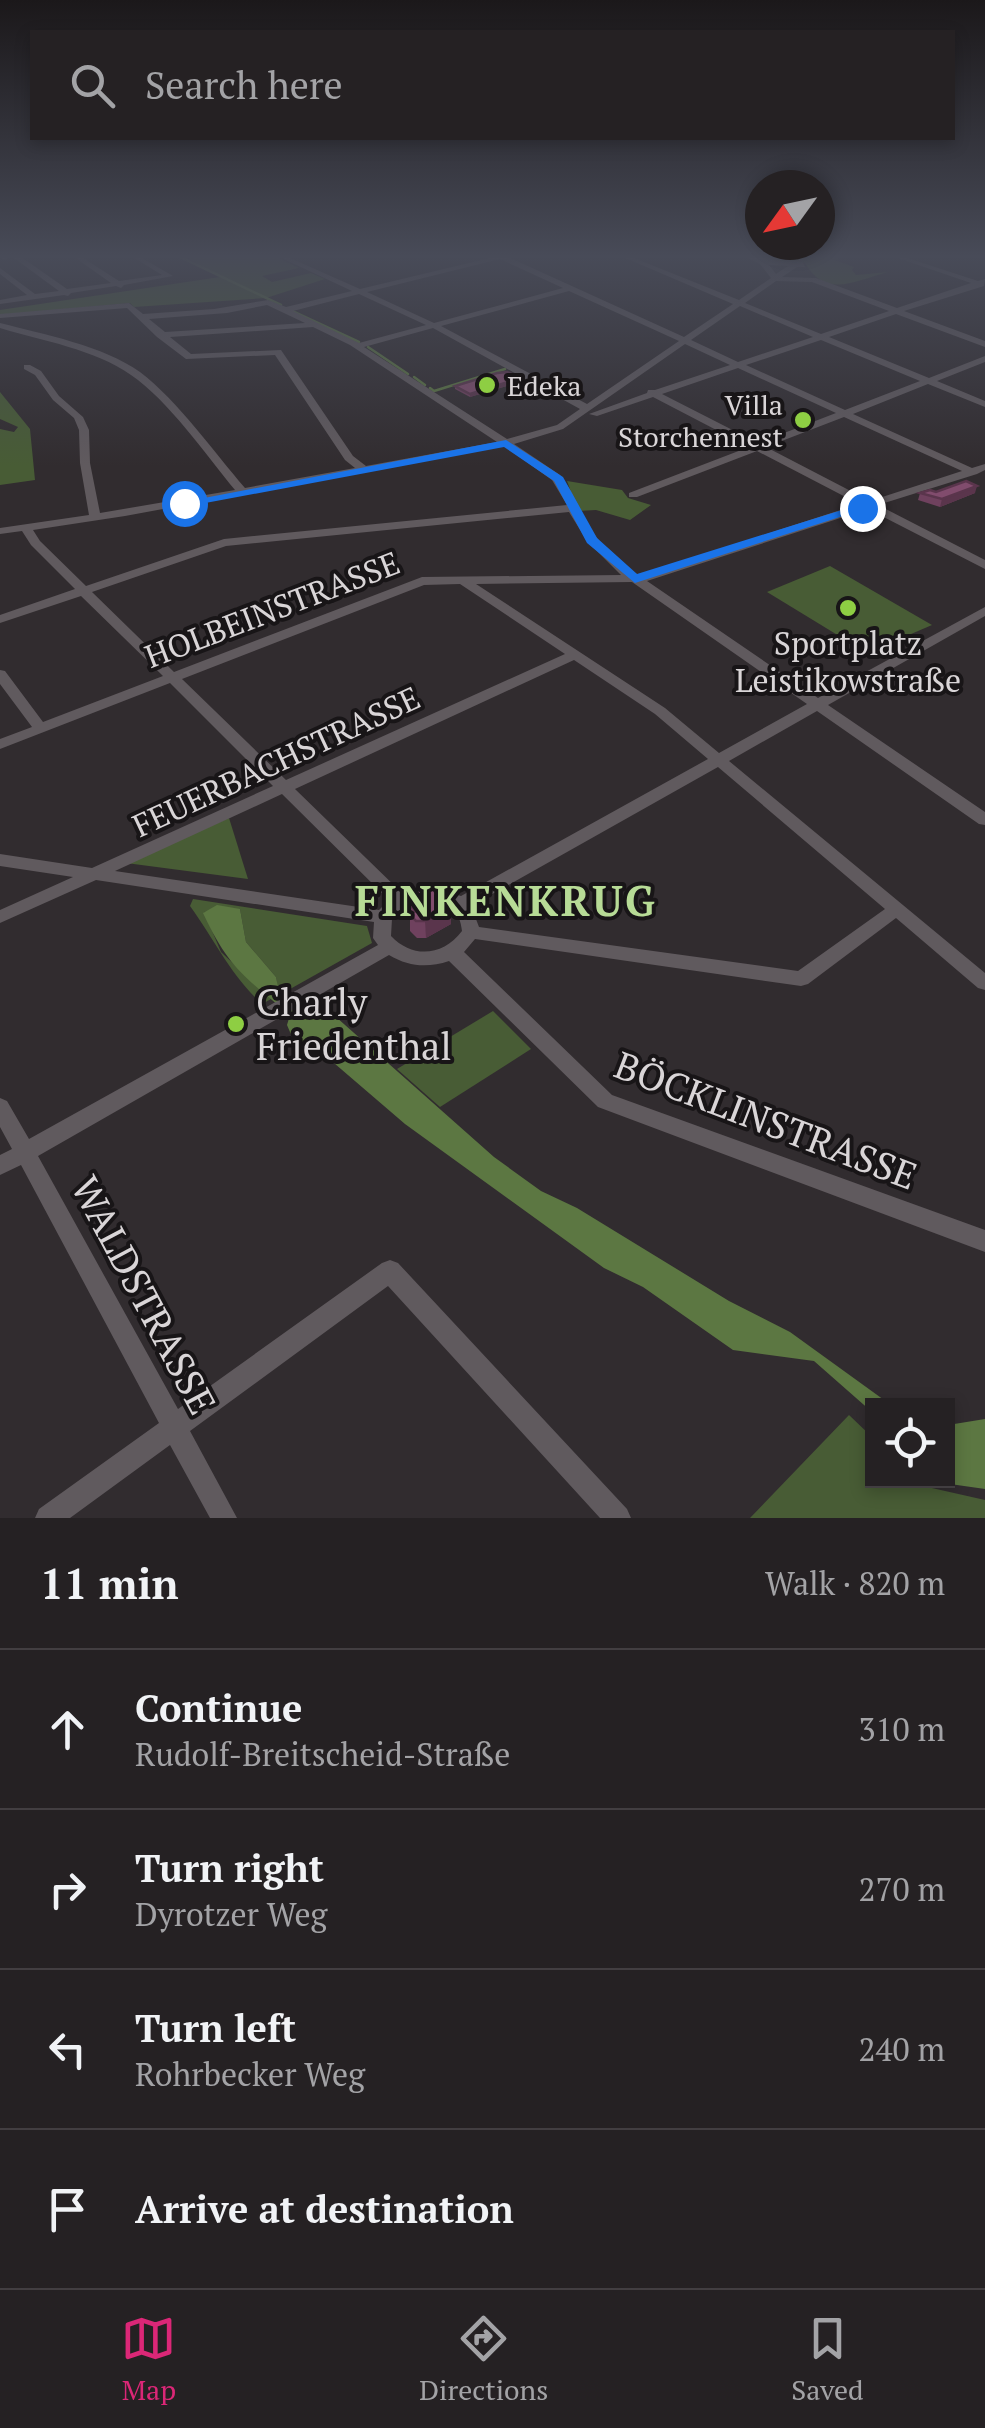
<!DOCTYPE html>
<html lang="en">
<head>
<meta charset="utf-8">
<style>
	body { margin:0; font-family:"PT Serif",serif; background:#312e30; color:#f1f3f6 }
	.controls { position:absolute; right:30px; bottom:30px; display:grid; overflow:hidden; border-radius:0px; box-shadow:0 5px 15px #0003 }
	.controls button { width:90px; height:90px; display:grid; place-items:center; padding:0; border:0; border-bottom:2px solid #423e41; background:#252123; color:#f1f3f6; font:50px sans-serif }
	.compass { position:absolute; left:745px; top:170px; width:90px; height:90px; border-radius:50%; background:#252123; box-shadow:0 5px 15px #0003; rotate:237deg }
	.stop { position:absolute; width:30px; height:30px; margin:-22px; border:8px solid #1a73e8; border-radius:50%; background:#fff }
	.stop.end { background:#1a73e8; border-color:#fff; box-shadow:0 2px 10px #0008 }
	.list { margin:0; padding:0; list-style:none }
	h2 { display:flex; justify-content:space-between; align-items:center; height:130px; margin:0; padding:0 40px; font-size:42px }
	h2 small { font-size:32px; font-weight:400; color:#a3a3a6 }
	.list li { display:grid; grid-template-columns:65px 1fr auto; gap:30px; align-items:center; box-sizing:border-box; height:160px; padding:0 40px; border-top:2px solid #423e41 }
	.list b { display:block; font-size:38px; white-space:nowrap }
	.list p { margin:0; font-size:32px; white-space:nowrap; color:#a3a3a6 }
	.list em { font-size:32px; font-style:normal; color:#a3a3a6 }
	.icon { flex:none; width:55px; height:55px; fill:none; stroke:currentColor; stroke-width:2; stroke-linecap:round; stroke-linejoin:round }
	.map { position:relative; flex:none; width:985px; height:1518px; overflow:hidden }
	.search { position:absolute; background:#252123; box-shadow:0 5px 15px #0003; left:30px; right:30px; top:30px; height:110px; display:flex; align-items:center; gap:25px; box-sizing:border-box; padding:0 35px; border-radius:0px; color:#a3a3a6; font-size:38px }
	.sheet { height:770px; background:#252123 }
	nav { display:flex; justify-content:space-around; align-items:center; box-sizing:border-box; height:140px; border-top:2px solid #423e41; background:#252123; font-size:28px; color:#a3a3a6 }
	nav a { display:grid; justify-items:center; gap:5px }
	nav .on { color:#db2777 }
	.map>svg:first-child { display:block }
	.green { fill:#485c35 }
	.water { fill:#5c7742 }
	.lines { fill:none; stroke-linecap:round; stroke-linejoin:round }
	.stream { stroke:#5c7742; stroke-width:2.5 }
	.minor { fill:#605a5e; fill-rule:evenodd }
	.wall { fill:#6f415e }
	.shaded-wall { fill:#5a354c }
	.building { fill:#814c6d; stroke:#5a354c; stroke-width:2.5 }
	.route { fill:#1a73e8 }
	.poi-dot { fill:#8ece43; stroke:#181517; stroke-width:4 }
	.labels { text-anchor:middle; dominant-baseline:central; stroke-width:8; stroke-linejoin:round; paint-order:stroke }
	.far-poi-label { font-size:28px; fill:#d9d5d7; stroke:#181517; text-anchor:start }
	.street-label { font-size:32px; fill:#d9d5d7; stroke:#181517 }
	.poi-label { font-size:32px; fill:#d9d5d7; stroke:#181517 }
	.near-poi-label { font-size:38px; fill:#d9d5d7; stroke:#181517; text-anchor:start }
	.near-street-label { font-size:38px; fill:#d9d5d7; stroke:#181517 }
	.district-label { font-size:42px; font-weight:bold; letter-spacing:2.5px; fill:#b7db96; stroke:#181517 }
</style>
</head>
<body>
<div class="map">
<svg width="985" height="1518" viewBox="0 0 985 1518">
	<rect width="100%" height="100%" fill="#312c2f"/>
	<!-- green -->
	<g class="green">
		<path d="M216 254H270L299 268 262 276 272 282 311 273 325 279 266 298 134 307 130 303 0 315V310L220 277 189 259Z"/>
		<path d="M744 254H853L834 260 854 267 852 270 856 275 888 272C854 281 826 299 805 263L764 261Z"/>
		<path d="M0 392 30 429 35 480 0 485V429L14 432 18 427 0 419Z"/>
		<path d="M567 481 622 490 628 498 651 505 630 520 596 510 578 511Z"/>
		<path d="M830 566 932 625 867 653 767 592Z"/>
		<path d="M229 818 248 879 126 863Z"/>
		<path d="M193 899 367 926 372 943 283 993 278 992 276 977 246 942 240 909 204 912 221 952 271 999 262 1004C229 973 216 942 190 906Z"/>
		<path d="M493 1011 531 1049 440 1107 397 1069Z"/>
		<path d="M849 1415 872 1437V1480L917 1481 923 1486 985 1500V1518H750Z"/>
	</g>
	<!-- water -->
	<g class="water">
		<path d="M217 905 240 909 246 942 276 977 279 992 300 1009 315 1006 327 1009 494 1157 541 1191 577 1208 729 1301 790 1332 891 1405 872 1406V1412L814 1361 733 1350 643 1287 604 1268 405 1124 313 1045 293 1039 287 1025 290 1015C245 977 229 969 203 913Z"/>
		<path d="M985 1419V1489L929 1481 948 1480V1425Z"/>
	</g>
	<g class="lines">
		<!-- stream -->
		<g class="stream">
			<path d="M174 254 281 305"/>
			<path d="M292 311 359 342"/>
			<path d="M368 347 408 374"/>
			<path d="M414 377 425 385"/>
			<path d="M430 388 434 391 505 369"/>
		</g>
		<!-- minor -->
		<g class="minor">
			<path d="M0 254 7 256V260L0 258Z"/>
			<path d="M17 254 67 289 111 283 70 254H77L119 281 162 275 128 254H135L173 276 124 285 121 288 116 286 71 293 68 296 64 295 0 304V300L27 295 0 274V268L35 294 59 291 14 258Z"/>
			<path d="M273 254H281L360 289 494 257 491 254H505L508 257 684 337 733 304 616 254H624L739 300 771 278 760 264 739 254C761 254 776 265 802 260L805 267H797L782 277 816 278 897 308 971 283 886 254H895L978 281 985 279 984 286 904 311 985 341V347L896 314 829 337 929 378 985 356V362L937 381 985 401V407L928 384 853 414 972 468 985 464V470L977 474 878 505 985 560V569L868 509 647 581 818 698 985 607V616L828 705 985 812V825L979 824 817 711 729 761 985 973V990L978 988 896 918 808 984 801 986 475 939 464 952 612 1095 985 1230V1252L598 1107 449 961C428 968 409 967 389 955L38 1156 178 1409 382 1263 390 1260 398 1263 627 1509 631 1518H600L388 1286 190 1431 237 1518H210L170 1445 70 1518H35L39 1509 159 1423 21 1165 0 1175V1155L12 1149 0 1127V1098L7 1101 29 1139 378 945 373 938 374 922 96 880 0 923V910L73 877 0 866V854L92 868 273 786 170 683 0 749V739L32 727 0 684V670L5 671 43 722 163 676 81 596 0 623V615L75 589 31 545 22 531 0 534V528L89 515 80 463 79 430 74 418 53 400 35 375 24 369V365H30L41 371 59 396 83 417 89 430 90 463 100 513 235 490C206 455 168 400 131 375 94 349 43 341 0 328V323C43 334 104 346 140 372 179 402 213 451 245 488L355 468 345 460 275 355 186 359 157 337 127 308 0 318V314L129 303 143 314 214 309 268 300 286 307 352 291ZM500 259 563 288 434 323 367 292ZM769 265 788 266 776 274ZM776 281 812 282 889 311 821 334 745 303ZM569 291 679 341 587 404 441 326ZM359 294 426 325 359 343 293 311ZM267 305 305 323 165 332 149 319 227 313ZM740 306 813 337 738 362 691 340ZM313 327 350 345 497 442 366 466 353 456 281 350 191 354 170 337ZM433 328 580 409 557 425 507 439 364 347ZM821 340 920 381 845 410 746 365ZM685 344 730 365 655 390H648L647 393 589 414 597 416 653 397 749 447 629 493V497H637L757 451 859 504 644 574H637L625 566 600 542 589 527 571 491 560 475 514 444 563 429ZM738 368 836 413 758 443 662 394ZM844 417 962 471 870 501 766 447ZM504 446 552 480 567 505 224 539 86 586 40 541 33 530 125 516ZM569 512 587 541 621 575 422 577 174 672 92 592 226 546ZM632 582 807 704 719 753 665 708 476 584ZM460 584 565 654 286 780 182 679 424 585ZM574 660 655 714 708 759 461 896 431 887 402 893 295 789ZM718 767 885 909 798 971 479 927 471 906ZM282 794 389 900 379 910 115 871ZM431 899C450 903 460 911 462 931 443 956 413 959 391 936L392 919 405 905Z"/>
		</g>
	</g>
	<!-- wall -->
	<g class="wall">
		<path d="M520 378V382L470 397 455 389V386Z"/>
		<path d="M936 492 975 493 940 507 918 500 920 493Z"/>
		<path d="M402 897 451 907V924L426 938H417L410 931V920L404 914Z"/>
	</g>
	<!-- shaded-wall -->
	<g class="shaded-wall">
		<path d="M520 378V382L470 397V394Z"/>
		<path d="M977 486 975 493 940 507 942 499Z"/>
		<path d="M451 907V924L426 938 425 921Z"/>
	</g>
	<!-- building -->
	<g class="building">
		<path d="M507 372 520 378 470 394 455 386 497 373Z"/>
		<path d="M966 481 977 486 942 499 920 493 930 490 936 492Z"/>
		<path d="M429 886 451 907 425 921H416L409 914 416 911 402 897Z"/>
	</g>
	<!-- sky -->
	<linearGradient id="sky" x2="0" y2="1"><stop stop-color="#1b181a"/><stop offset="0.55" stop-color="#484b58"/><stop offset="1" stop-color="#484b58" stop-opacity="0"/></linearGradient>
	<rect width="985" height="466" fill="url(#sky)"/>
	<!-- route -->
	<path class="route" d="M506 440 563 477 597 538 637 574 858 505 868 508 635 583 587 543 554 481 504 447 184 507 178 503Z"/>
	<!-- markers -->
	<g class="poi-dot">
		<circle cx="487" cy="385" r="10"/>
		<circle cx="803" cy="420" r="10"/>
		<circle cx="848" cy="608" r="10"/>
		<circle cx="236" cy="1024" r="10"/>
	</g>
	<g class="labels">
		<!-- far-poi labels -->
		<g class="far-poi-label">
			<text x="507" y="385">Edeka</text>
			<text x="783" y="404" text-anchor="end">Villa<tspan x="783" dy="32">Storchennest</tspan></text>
		</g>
		<!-- street labels -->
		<g class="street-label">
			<text transform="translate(272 609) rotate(-21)">HOLBEINSTRASSE</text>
			<text transform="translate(276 761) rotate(-25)">FEUERBACHSTRASSE</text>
		</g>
		<!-- poi labels -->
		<g class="poi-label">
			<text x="848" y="643">Sportplatz<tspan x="848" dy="37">Leistikowstraße</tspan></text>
		</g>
		<!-- near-poi labels -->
		<g class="near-poi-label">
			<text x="256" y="1002">Charly<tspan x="256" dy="44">Friedenthal</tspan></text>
		</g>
		<!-- near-street labels -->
		<g class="near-street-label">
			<text transform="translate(766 1120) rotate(21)">BÖCKLINSTRASSE</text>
			<text transform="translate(144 1295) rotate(62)">WALDSTRASSE</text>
		</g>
		<!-- district labels -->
		<g class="district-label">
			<text x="506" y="900">FINKENKRUG</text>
		</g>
	</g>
</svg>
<div class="controls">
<button><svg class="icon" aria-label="locate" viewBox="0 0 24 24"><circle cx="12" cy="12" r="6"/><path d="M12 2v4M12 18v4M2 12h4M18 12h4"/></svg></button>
</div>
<svg class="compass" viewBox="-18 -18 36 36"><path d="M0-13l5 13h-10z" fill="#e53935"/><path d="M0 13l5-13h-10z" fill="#a3a3a6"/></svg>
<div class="stop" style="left:184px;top:503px"></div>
<div class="stop end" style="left:862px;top:508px"></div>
<div class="search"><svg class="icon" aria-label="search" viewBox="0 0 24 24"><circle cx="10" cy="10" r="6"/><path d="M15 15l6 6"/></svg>Search here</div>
</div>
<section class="sheet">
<h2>11 min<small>Walk · 820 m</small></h2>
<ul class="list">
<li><svg class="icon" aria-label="ahead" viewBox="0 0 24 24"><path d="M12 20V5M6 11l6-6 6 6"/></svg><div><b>Continue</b><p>Rudolf-Breitscheid-Straße</p></div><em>310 m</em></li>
<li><svg class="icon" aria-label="right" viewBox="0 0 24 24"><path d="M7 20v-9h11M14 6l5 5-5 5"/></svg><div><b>Turn right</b><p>Dyrotzer Weg</p></div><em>270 m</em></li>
<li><svg class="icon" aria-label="left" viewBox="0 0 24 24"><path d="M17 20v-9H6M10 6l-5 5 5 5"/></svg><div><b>Turn left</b><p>Rohrbecker Weg</p></div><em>240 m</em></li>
<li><svg class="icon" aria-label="arrive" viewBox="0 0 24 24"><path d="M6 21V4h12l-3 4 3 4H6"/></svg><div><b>Arrive at destination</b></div></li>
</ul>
</section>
<nav>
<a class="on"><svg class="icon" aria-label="map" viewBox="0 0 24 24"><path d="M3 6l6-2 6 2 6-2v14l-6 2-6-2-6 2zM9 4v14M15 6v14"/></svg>Map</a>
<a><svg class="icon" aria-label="directions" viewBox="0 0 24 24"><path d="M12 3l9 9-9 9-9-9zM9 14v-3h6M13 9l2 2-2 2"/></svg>Directions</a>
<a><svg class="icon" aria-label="saved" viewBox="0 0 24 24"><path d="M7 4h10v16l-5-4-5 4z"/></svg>Saved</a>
</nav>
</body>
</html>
